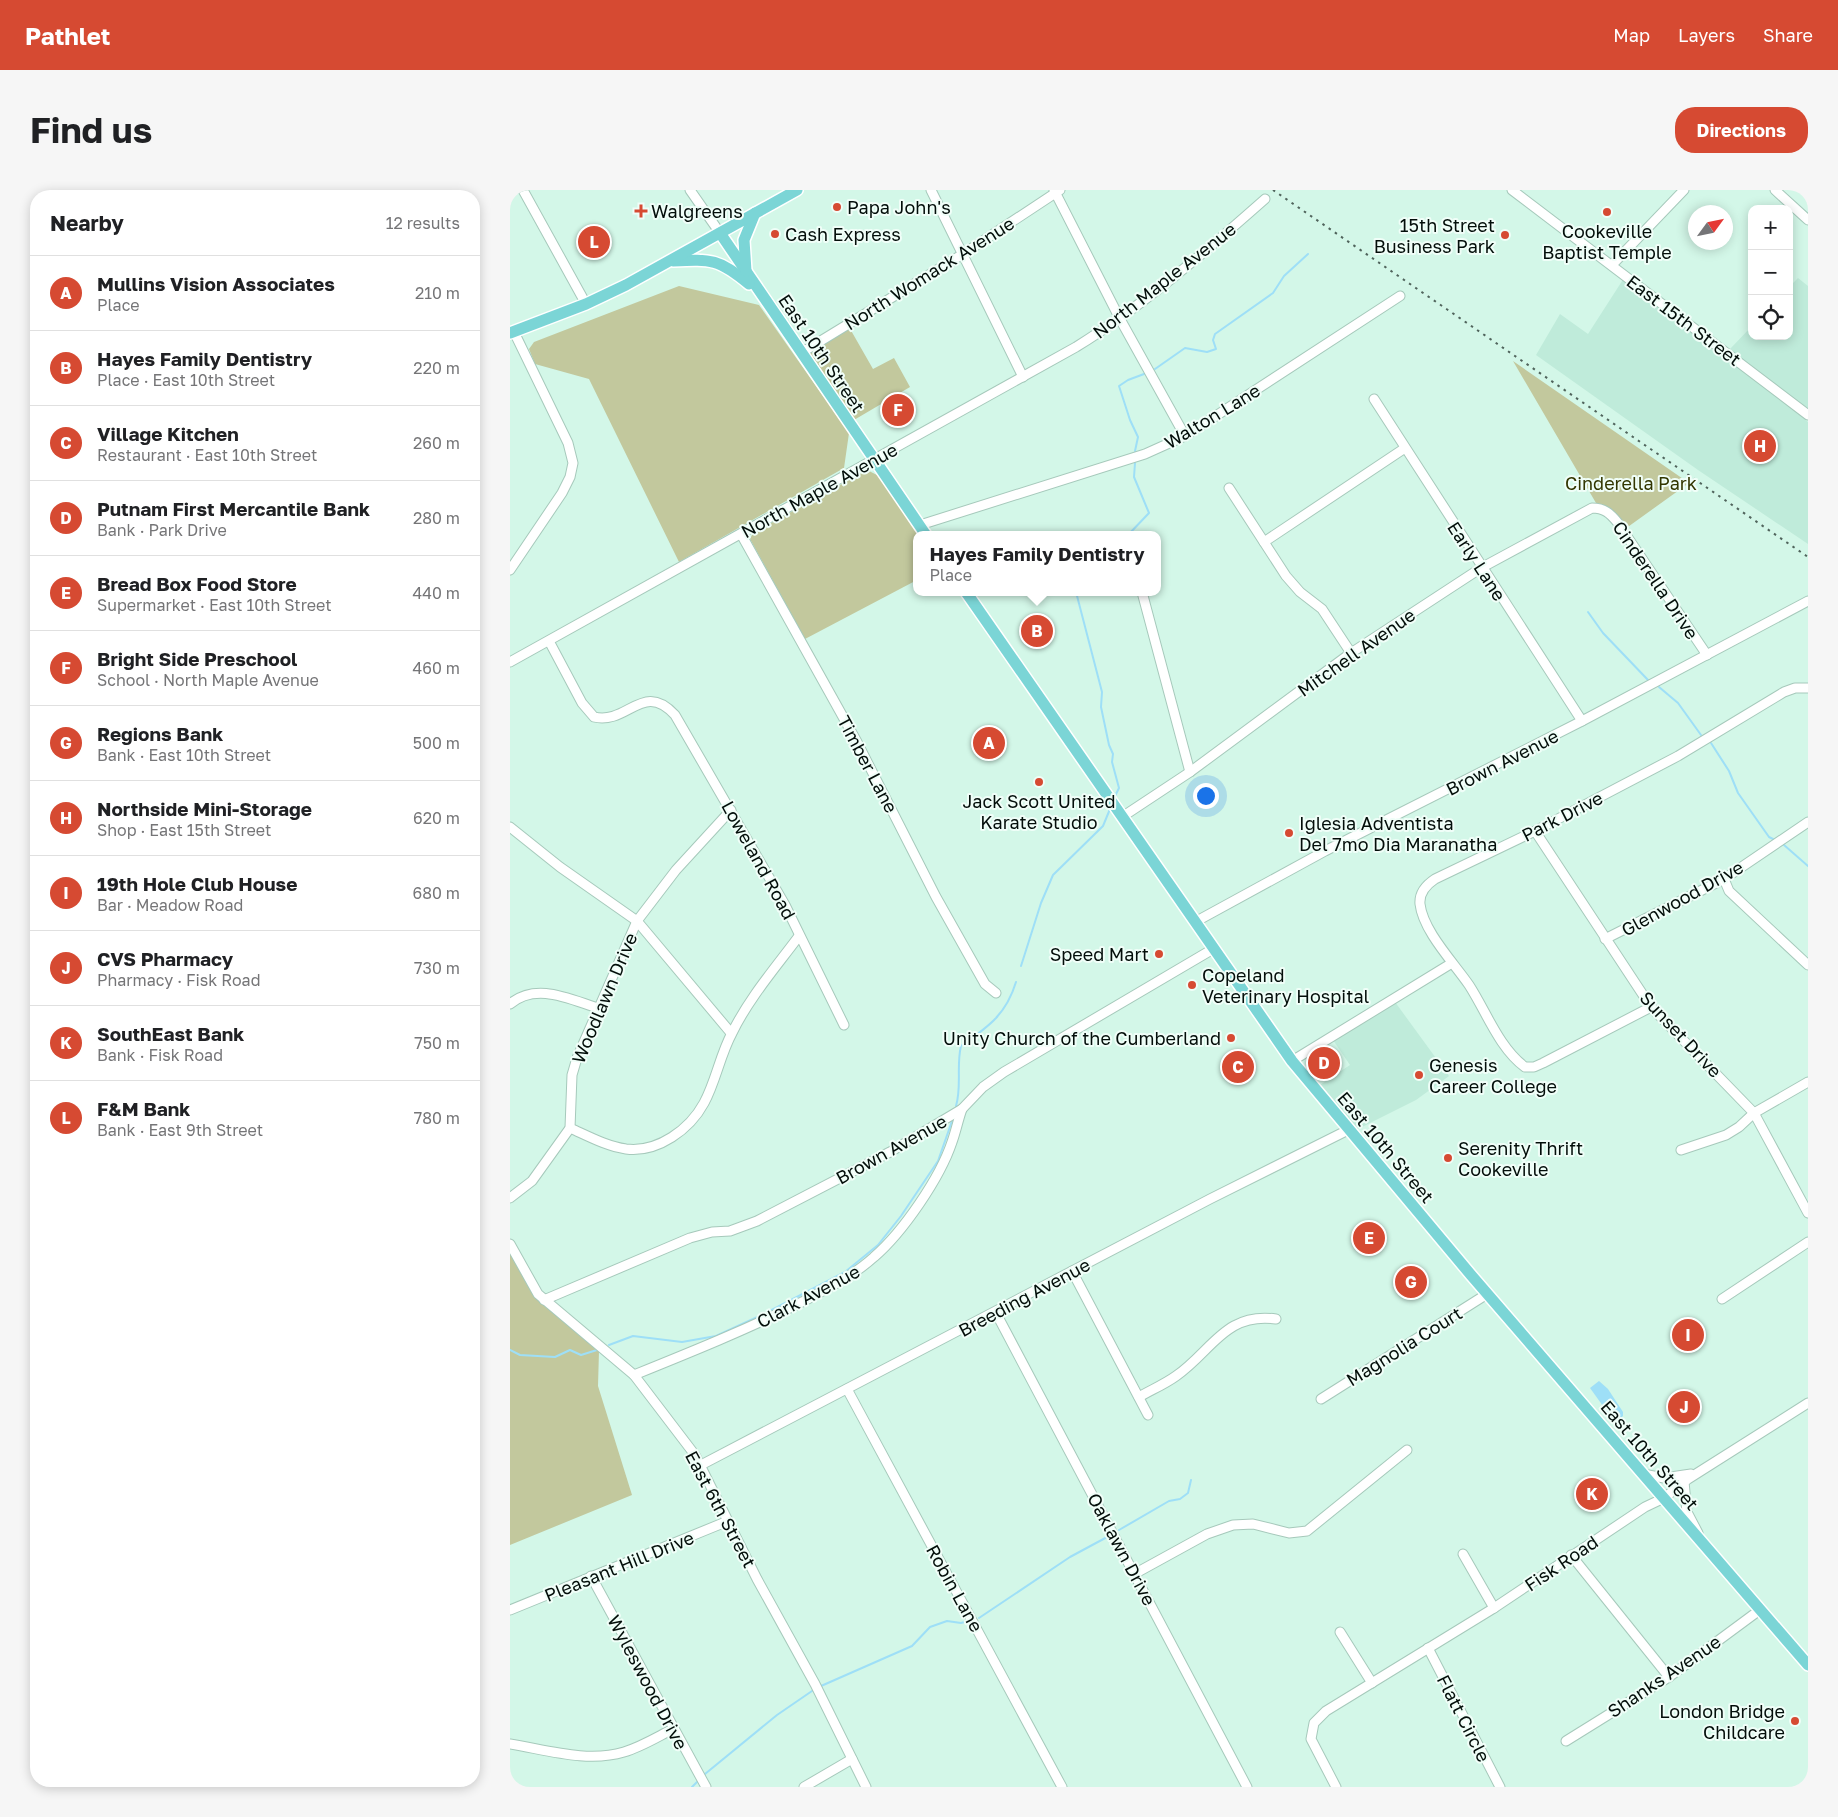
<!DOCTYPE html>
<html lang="en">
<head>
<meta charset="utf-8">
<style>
	body { margin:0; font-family:"Golos Text",sans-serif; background:#f6f6f6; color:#202124 }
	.controls { position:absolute; right:15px; top:15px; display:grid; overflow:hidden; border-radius:10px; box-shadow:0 2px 12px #0003 }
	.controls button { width:45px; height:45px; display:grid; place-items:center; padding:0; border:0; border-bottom:1px solid #e0e0e0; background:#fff; color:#202124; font:25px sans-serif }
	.compass { position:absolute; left:1178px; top:15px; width:45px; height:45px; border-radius:50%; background:#fff; box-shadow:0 2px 12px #0003; rotate:57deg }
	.you { position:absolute; left:695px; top:605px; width:18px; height:18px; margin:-12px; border:4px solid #fff; border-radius:50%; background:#1a73e8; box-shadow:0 0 0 8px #1a73e833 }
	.badge { display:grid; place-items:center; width:32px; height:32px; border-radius:50%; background:#d64a32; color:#fff; font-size:16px; font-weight:700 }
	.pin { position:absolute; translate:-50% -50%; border:2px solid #fff; box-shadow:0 1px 5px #0006 }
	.popup { position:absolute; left:403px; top:341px; width:248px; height:65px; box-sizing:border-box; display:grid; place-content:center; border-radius:10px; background:#fff; filter:drop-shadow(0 1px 4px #0005); font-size:16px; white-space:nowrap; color:#757577 }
	.popup b { font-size:19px; color:#202124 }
	.popup::after { content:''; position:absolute; left:50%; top:100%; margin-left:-10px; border:10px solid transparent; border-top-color:#fff }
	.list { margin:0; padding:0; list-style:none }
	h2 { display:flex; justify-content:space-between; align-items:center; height:65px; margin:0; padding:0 20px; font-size:21px }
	h2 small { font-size:16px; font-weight:400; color:#757577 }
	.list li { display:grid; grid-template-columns:32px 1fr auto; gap:15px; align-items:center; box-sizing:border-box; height:75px; padding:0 20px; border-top:1px solid #e0e0e0 }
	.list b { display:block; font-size:19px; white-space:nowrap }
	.list p { margin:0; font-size:16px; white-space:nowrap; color:#757577 }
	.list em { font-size:16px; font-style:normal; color:#757577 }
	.icon { flex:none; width:28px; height:28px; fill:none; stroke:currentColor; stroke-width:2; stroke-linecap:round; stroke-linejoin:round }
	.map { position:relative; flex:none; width:1298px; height:1597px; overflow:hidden; border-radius:20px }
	header { display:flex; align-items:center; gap:30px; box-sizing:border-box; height:70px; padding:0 25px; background:#d64a32; color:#fff }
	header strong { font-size:24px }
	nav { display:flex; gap:28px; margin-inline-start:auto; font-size:18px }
	.intro { display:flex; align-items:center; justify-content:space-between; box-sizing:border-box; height:120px; padding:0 30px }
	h1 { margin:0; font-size:35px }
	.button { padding:12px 22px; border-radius:20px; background:#d64a32; color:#fff; font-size:18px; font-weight:700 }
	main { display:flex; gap:30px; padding:0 30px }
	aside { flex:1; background:#fff; border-radius:20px; box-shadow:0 2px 12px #0003 }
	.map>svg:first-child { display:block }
	.built { fill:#bfebda }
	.green { fill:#c2c89d }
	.water { fill:#9edff7 }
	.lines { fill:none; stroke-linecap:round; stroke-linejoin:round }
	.stream { stroke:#9edff7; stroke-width:2 }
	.minor-casing { stroke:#a6c9bb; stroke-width:11 }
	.major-casing { stroke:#fff; stroke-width:14 }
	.minor { stroke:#fff; stroke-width:9 }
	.major { stroke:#7bd5d6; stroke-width:11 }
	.rail { stroke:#50645c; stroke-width:2; stroke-dasharray:2.5 5; stroke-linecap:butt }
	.poi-dot { fill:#d64a32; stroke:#f0fef8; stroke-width:2 }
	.labels { text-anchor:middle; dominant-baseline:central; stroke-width:4; stroke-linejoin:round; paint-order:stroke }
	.poi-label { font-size:18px; fill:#030e0a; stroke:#f0fef8; text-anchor:start }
	.street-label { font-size:18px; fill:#030e0a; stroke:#f0fef8 }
	.park-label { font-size:18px; fill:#323600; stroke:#f0fef8 }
</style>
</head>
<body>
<header>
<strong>Pathlet</strong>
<nav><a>Map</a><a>Layers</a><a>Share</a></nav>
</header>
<div class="intro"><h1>Find us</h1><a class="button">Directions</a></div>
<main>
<aside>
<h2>Nearby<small>12 results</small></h2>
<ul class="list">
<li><span class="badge">A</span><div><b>Mullins Vision Associates</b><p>Place</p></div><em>210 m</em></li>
<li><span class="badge">B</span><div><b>Hayes Family Dentistry</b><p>Place · East 10th Street</p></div><em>220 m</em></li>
<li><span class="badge">C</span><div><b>Village Kitchen</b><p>Restaurant · East 10th Street</p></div><em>260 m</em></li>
<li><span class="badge">D</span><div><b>Putnam First Mercantile Bank</b><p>Bank · Park Drive</p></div><em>280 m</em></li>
<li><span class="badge">E</span><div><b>Bread Box Food Store</b><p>Supermarket · East 10th Street</p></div><em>440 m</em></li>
<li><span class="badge">F</span><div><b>Bright Side Preschool</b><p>School · North Maple Avenue</p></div><em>460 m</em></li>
<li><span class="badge">G</span><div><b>Regions Bank</b><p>Bank · East 10th Street</p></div><em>500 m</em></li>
<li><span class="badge">H</span><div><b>Northside Mini-Storage</b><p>Shop · East 15th Street</p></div><em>620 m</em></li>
<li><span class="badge">I</span><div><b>19th Hole Club House</b><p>Bar · Meadow Road</p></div><em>680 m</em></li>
<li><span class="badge">J</span><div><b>CVS Pharmacy</b><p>Pharmacy · Fisk Road</p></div><em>730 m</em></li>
<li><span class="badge">K</span><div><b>SouthEast Bank</b><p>Bank · Fisk Road</p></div><em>750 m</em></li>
<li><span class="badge">L</span><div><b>F&amp;M Bank</b><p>Bank · East 9th Street</p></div><em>780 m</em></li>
</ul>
</aside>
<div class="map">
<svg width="1298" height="1597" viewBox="0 0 1298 1597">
	<rect width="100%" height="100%" fill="#d3f7e8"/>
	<!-- built -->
	<g class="built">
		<path d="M1114 88 1243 187 1298 232V354L1188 280 1026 165 1050 124 1078 144Z"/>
		<path d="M1288 88 1298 96V221L1220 159 1242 136V146H1279V97Z"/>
		<path d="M393 207 398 215 395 217 397 221 402 219 405 226 387 234 376 215 381 211 385 217 389 214 387 210Z"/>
		<path d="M885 812 939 886 906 910 846 940 810 895 840 875 823 850Z"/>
	</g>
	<!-- green -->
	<g class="green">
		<path d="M169 96 249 115 339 243 334 278 169 372 79 189 25 174 19 159 24 152Z"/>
		<path d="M339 137 363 179 384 168 400 197 344 230 299 161Z"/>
		<path d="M1003 171 1179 293 1115 339C1108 328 1101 315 1086 313Z"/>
		<path d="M357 280 369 286 410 345H407V390L295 449 240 349 243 343Z"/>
		<path d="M0 1061 18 1095 34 1115 89 1161 88 1196 122 1305 0 1355Z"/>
	</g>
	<!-- water -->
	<path class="water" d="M1089 1191 1098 1199 1113 1222V1226L1107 1231 1103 1230 1080 1198Z"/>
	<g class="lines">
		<!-- stream -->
		<g class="stream">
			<path d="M645 179 675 158 697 162 706 159 703 150 705 144 763 103 774 86 798 64"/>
			<path d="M625 261 628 247 620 230 609 196 618 190 634 184"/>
			<path d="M618 345 639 323 624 287 625 273"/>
			<path d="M566 402 592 502 591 517 599 555 603 564 602 572 609 598 605 606"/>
			<path d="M1078 422 1093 443 1138 490"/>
			<path d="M1149 497 1168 513 1191 545"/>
			<path d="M1201 553 1219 581 1228 603 1259 647 1263 649"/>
			<path d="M1274 655 1298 676"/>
			<path d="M511 776 531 713 543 685 593 636 600 619"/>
			<path d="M446 916C452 896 446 876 451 856 478 837 496 825 506 792"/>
			<path d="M99 1155 123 1146 172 1152 206 1146 254 1124 335 1082 368 1055 391 1026 428 971 442 931"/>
			<path d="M0 1160 10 1165 45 1167 60 1160 71 1165 87 1160"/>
			<path d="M609 1340 659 1311 670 1309 678 1303 681 1290"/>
			<path d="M469 1428 560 1367 599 1346"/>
			<path d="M311 1496 402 1456 420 1437 437 1431 451 1433 458 1431"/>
			<path d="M195 1584 267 1525 302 1501"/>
			<path d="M182 1597 187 1592"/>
		</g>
		<!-- minor casing -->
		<g class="minor-casing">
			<g id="minor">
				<path d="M13 0 76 114"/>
				<path d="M180 0 210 43"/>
				<path d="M421 0 513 187"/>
				<path d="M544 0 610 129 675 246"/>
				<path d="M1002 0 1298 225"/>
				<path d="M1265 0 1298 30"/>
				<path d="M1102 75 1174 0"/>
				<path d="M291 163 453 64 550 0"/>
				<path d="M864 209 1072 531"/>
				<path d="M719 298 776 386 790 402 812 419 841 463"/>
				<path d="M410 335 635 264 675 246 890 106"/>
				<path d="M231 344 347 552 426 707 475 794 486 803"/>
				<path d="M754 352 895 258"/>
				<path d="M0 380 52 303 60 287 63 273 58 253 4 142"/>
				<path d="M632 402 680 582"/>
				<path d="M39 451 72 513 84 527C118 535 133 490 165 525L275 715 334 835"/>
				<path d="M0 472 566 157C634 115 695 62 755 9"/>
				<path d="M612 627 680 582 841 463 971 378 1082 318C1094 318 1100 323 1108 333L1197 465"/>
				<path d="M0 637 50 677 127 731 221 843"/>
				<path d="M1025 641 1141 817 1244 923 1298 1023"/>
				<path d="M1214 689 1219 701 1298 775"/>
				<path d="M685 732 815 661 1072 531 1298 411"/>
				<path d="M1095 749 1214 689 1298 632"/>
				<path d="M0 814C26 792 59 809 88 818"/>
				<path d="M1141 817 1033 873 1024 877H1015C989 858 976 821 959 795 944 773 913 741 910 714 909 703 916 695 925 689L1025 641 1168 566 1274 502 1285 498H1298"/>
				<path d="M782 871 942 773"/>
				<path d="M60 938C78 946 96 956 116 959 148 963 180 939 194 913 206 891 210 865 222 843 239 808 266 777 289 746"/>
				<path d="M1171 960 1216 945 1229 937 1244 923 1298 892"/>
				<path d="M0 1008 22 991 60 938 62 885 67 868 127 731 166 680 221 620"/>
				<path d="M0 1054 28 1104 124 1185 185 1265 247 1389 305 1494 356 1597"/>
				<path d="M562 1081 638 1225"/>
				<path d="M1212 1109 1298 1052"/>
				<path d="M34 1110 180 1048 202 1042 220 1041 247 1031 380 962 452 919 473 897 494 882 703 759"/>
				<path d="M486 1123 737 1597"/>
				<path d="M124 1185C181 1162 238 1139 294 1111 318 1098 343 1086 364 1067 393 1042 430 988 442 952 446 941 448 930 452 919"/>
				<path d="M337 1199 552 1597"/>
				<path d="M629 1207C641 1200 655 1194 666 1186 702 1161 715 1122 766 1129"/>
				<path d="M811 1209 977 1104"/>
				<path d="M191 1275 700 1009 838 940"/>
				<path d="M1133 1284 1154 1288 1181 1284"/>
				<path d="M1174 1292 1177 1322 1188 1343"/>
				<path d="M953 1364 984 1418"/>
				<path d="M1061 1365 1159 1487"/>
				<path d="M626 1383 697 1344 723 1335 743 1334 779 1343 797 1341 897 1260"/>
				<path d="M81 1386 196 1597"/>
				<path d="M0 1420 218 1331"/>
				<path d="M830 1442 862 1493"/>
				<path d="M918 1458 990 1597"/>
				<path d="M1056 1551 1159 1487 1251 1419"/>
				<path d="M0 1554C37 1560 78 1573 114 1562 131 1557 147 1547 163 1539"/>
				<path d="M294 1597 342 1569"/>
				<path d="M826 1597 801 1549 804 1533 816 1521 984 1418 1135 1317 1154 1308 1178 1289 1298 1213"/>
			</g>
		</g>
		<!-- major casing -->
		<g class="major-casing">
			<g id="major">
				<path d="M210 43 416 345"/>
				<path d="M163 71C202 69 209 69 239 94"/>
				<path d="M236 81 234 50 245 23"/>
				<path d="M0 143 76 114 116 95 287 0"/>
				<path d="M456 402 782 871 961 1085 1298 1475"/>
			</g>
		</g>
		<!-- minor -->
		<use href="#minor" class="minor"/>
		<!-- major -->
		<use href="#major" class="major"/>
		<!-- rail -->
		<path class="rail" d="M763 0 1298 367"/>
	</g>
	<!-- markers -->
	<g class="poi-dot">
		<circle cx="327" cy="17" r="5"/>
		<path d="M128.5 13.5h5v5h5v5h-5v5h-5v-5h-5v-5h5z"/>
		<circle cx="1097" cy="22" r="5"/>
		<circle cx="265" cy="44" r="5"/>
		<circle cx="995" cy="45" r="5"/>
		<circle cx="529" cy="592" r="5"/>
		<circle cx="779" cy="643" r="5"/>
		<circle cx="649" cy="764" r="5"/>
		<circle cx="682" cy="795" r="5"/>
		<circle cx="721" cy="848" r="5"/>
		<circle cx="909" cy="885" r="5"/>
		<circle cx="938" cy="968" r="5"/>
		<circle cx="1285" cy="1531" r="5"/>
	</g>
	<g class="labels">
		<!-- poi labels -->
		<g class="poi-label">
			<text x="337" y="17">Papa John's</text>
			<text x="141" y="21">Walgreens</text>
			<text x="985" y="35" text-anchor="end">15th Street<tspan x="985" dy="21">Business Park</tspan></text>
			<text x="1097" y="41" text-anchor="middle">Cookeville<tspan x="1097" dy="21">Baptist Temple</tspan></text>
			<text x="275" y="44">Cash Express</text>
			<text x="529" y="611" text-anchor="middle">Jack Scott United<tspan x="529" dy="21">Karate Studio</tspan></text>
			<text x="789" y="633">Iglesia Adventista<tspan x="789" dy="21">Del 7mo Dia Maranatha</tspan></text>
			<text x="639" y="764" text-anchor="end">Speed Mart</text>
			<text x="692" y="785">Copeland<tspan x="692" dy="21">Veterinary Hospital</tspan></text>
			<text x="711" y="848" text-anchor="end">Unity Church of the Cumberland</text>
			<text x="919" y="875">Genesis<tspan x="919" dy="21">Career College</tspan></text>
			<text x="948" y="958">Serenity Thrift<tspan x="948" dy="21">Cookeville</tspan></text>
			<text x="1275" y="1521" text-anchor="end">London Bridge<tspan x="1275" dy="21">Childcare</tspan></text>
		</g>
		<!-- street labels -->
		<g class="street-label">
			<text transform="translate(419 83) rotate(-32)">North Womack Avenue</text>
			<text transform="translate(654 90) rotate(-38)">North Maple Avenue</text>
			<text transform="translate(1174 130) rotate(37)">East 15th Street</text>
			<text transform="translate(312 163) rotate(56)">East 10th Street</text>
			<text transform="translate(702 226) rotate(-31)">Walton Lane</text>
			<text transform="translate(309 300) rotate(-29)">North Maple Avenue</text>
			<text transform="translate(967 371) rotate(57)">Early Lane</text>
			<text transform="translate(1146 390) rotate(56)">Cinderella Drive</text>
			<text transform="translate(846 462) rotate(-35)">Mitchell Avenue</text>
			<text transform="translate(992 572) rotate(-27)">Brown Avenue</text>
			<text transform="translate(358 574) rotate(62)">Timber Lane</text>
			<text transform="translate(1052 626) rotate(-27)">Park Drive</text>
			<text transform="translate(249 670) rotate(61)">Loweland Road</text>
			<text transform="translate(1172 708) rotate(-29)">Glenwood Drive</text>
			<text transform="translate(94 808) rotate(-67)">Woodlawn Drive</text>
			<text transform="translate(1171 844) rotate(47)">Sunset Drive</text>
			<text transform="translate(876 957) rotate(50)">East 10th Street</text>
			<text transform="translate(381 959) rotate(-29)">Brown Avenue</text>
			<text transform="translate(298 1106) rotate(-28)">Clark Avenue</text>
			<text transform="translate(514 1107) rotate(-28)">Breeding Avenue</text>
			<text transform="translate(894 1156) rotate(-32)">Magnolia Court</text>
			<text transform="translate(1140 1265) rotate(49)">East 10th Street</text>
			<text transform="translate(211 1319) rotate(62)">East 6th Street</text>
			<text transform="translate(612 1359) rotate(62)">Oaklawn Drive</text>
			<text transform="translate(1051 1373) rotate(-34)">Fisk Road</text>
			<text transform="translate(109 1376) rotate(-22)">Pleasant Hill Drive</text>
			<text transform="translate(445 1398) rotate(61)">Robin Lane</text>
			<text transform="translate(1154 1486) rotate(-34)">Shanks Avenue</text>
			<text transform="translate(138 1492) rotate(62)">Wyleswood Drive</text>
			<text transform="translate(954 1528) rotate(63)">Flatt Circle</text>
		</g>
		<!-- park labels -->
		<g class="park-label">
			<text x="1121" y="293">Cinderella Park</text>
		</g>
	</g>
</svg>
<div class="controls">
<button>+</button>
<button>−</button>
<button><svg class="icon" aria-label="locate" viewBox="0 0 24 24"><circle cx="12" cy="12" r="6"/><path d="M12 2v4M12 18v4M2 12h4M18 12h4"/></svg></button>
</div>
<svg class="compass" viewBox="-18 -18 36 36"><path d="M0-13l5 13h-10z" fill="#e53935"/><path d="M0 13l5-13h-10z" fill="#757577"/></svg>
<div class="you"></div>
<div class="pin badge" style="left:479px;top:553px">A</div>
<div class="pin badge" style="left:527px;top:441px">B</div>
<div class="popup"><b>Hayes Family Dentistry</b>Place</div>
<div class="pin badge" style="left:728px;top:877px">C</div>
<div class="pin badge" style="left:814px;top:873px">D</div>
<div class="pin badge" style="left:859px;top:1048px">E</div>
<div class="pin badge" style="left:388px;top:220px">F</div>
<div class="pin badge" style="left:901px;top:1092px">G</div>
<div class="pin badge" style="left:1250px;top:256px">H</div>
<div class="pin badge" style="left:1178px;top:1145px">I</div>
<div class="pin badge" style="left:1174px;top:1217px">J</div>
<div class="pin badge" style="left:1082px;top:1304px">K</div>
<div class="pin badge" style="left:84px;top:52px">L</div>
</div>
</main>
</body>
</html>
